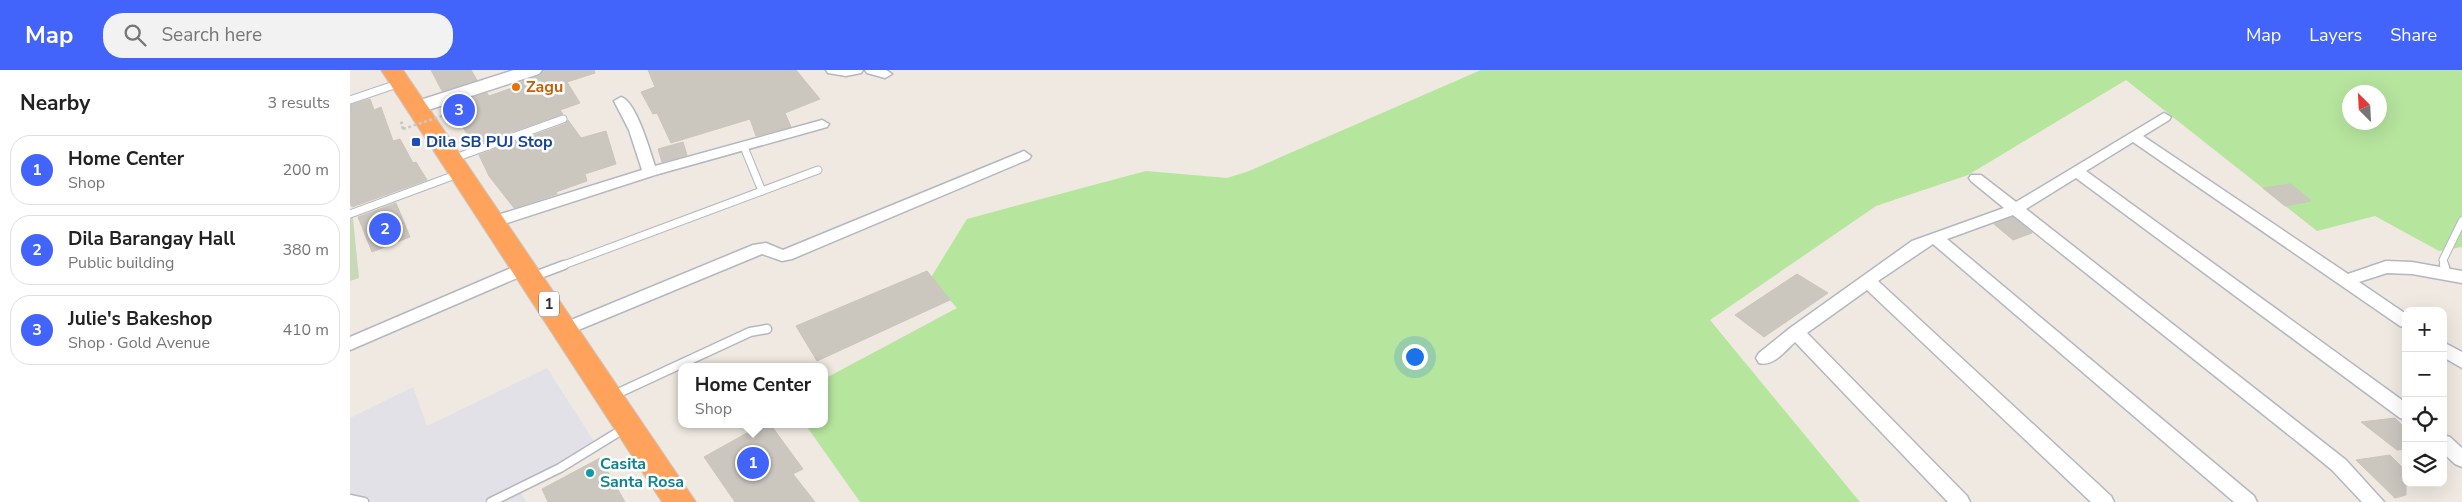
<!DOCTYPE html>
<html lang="en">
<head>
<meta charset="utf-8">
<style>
	body { margin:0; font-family:"Nunito Sans",sans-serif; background:#f2f2f2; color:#222 }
	.controls { position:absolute; right:15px; bottom:15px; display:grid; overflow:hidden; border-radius:10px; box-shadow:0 5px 20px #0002 }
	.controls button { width:45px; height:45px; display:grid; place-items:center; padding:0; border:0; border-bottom:1px solid #e0e0e0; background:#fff; color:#222; font:25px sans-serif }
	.compass { position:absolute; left:1992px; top:15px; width:45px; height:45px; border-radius:50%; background:#fff; box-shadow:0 5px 20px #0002; rotate:336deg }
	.you { position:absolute; left:1064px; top:286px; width:18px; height:18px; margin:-12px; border:4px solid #fff; border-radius:50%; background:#1a73e8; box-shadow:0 0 0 8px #1a73e833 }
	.badge { display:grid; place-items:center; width:32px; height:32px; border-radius:50%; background:#4264fb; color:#fff; font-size:16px; font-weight:700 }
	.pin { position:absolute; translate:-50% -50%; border:2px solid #fff; box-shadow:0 1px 5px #0006 }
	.popup { position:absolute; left:328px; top:293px; width:150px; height:65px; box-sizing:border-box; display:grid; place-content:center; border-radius:10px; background:#fff; filter:drop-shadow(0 1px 4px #0005); font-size:16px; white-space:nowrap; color:#767676 }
	.popup b { font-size:19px; color:#222 }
	.popup::after { content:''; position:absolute; left:50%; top:100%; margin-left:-10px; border:10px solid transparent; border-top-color:#fff }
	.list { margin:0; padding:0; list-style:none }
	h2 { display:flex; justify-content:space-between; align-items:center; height:65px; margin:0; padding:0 20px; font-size:21px }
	h2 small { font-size:16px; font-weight:400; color:#767676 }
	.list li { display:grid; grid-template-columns:32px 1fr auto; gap:15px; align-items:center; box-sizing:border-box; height:70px; margin:0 10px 10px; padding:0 10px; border:1px solid #e0e0e0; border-radius:20px }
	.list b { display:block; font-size:19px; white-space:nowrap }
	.list p { margin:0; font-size:16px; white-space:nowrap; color:#767676 }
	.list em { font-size:16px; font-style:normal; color:#767676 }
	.icon { flex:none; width:28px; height:28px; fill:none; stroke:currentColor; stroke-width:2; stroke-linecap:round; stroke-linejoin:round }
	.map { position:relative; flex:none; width:2112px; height:432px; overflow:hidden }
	header { display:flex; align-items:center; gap:30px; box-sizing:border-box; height:70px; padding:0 25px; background:#4264fb; color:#fff }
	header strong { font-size:24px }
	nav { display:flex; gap:28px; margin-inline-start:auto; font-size:18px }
	.search { width:350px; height:45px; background:#f2f2f2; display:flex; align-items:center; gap:12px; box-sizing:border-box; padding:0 18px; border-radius:20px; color:#767676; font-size:19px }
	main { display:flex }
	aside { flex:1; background:#fff }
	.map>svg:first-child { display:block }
	.industrial { fill:#e3e1e8 }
	.green { fill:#b6e59e; fill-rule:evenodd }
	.cemetery { fill:#c8d9b8 }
	.building { fill:#cbc7bf; stroke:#cbc5ba }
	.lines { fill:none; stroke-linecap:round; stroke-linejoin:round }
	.lane-far1-casing { stroke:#b4b7c1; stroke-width:9 }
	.lane-casing { stroke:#b4b7c1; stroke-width:11 }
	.street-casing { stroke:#b4b7c1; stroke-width:3 }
	.secondary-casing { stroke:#b4b7c1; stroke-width:3 }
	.highway-casing { stroke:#c9c9c9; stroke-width:2 }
	.path { stroke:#c9c9c9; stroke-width:2.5; stroke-dasharray:3 2.5; stroke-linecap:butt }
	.lane-far1 { stroke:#fff; stroke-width:7 }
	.lane { stroke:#fff; stroke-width:8 }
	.street { fill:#fff; fill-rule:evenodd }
	.secondary { fill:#fff; fill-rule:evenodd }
	.highway { fill:#ffa35c; fill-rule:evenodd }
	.path-bridge { stroke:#c9c9c9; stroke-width:2.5; stroke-dasharray:3 2.5; stroke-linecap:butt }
	.food-dot { fill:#e8710a; stroke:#fff; stroke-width:2 }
	.transit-dot { fill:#1a4fb4; stroke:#fff; stroke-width:2 }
	.culture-dot { fill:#0f9aa8; stroke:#fff; stroke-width:2 }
	.labels { text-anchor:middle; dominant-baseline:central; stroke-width:5; stroke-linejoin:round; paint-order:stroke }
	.shield { fill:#fff; stroke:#6d6d6d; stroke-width:1 }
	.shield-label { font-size:15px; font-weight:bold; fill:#2e2e2e }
	.food-label { font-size:16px; font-weight:bold; fill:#c56008; stroke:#fff; text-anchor:start }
	.transit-label { font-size:16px; font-weight:bold; fill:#164399; stroke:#fff; text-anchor:start }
	.culture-label { font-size:16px; font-weight:bold; fill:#0d838f; stroke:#fff; text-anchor:start }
</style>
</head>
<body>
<header>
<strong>Map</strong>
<div class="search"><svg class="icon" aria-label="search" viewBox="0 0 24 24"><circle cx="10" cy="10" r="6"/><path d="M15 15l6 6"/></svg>Search here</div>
<nav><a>Map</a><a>Layers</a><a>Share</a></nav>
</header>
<main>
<aside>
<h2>Nearby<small>3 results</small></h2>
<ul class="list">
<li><span class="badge">1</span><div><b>Home Center</b><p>Shop</p></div><em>200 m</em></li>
<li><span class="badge">2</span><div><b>Dila Barangay Hall</b><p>Public building</p></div><em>380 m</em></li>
<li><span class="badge">3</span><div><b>Julie's Bakeshop</b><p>Shop · Gold Avenue</p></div><em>410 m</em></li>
</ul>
</aside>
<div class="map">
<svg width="2112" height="432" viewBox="0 0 2112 432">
	<rect width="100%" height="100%" fill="#efe9e1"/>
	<!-- industrial -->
	<path class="industrial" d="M197 298 249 379 171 423 176 432H0V348L63 317 77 356Z"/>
	<!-- green -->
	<path class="green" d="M1131 0H2112V177L2089 181 2025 146 1967 161 1776 10 1618 105 1526 136 1360 250 1510 432H510L455 354H474V309L607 238 580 209 617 149 796 101 877 108 899 101ZM2000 22H2030V52H2000Z"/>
	<!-- cemetery -->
	<path class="cemetery" d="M0 139 3 149 9 208 0 211Z"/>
	<!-- building -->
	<g class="building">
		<path d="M81 0H121L127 10 92 21Z"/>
		<path d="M194 0H244L245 3 217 12 230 33 210 40 213 44 124 75 99 35 137 23 139 26 170 15 169 13 190 6Z"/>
		<path d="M298 0H446L470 29 435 43 441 57 406 66 400 49 321 73 307 43 303 44 291 22 305 17Z"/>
		<path d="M20 29 24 40 31 37 43 71 50 69 63 93 66 92 77 110 2 137 0 134V35Z"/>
		<path d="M218 50 231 68 256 61 266 94 235 104 237 111 206 122 207 124 164 138 139 106 129 85 215 54Z"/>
		<path d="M333 72 337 85 312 92 308 79Z"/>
		<path d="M1941 114 1961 131 1935 136 1913 118Z"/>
		<path d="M46 133 60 167 22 182 8 147Z"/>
		<path d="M1663 147 1682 163 1663 170 1644 154Z"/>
		<path d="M577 201 600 230 467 291 446 256Z"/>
		<path d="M1447 204 1478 223 1414 267 1385 245Z"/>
		<path d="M2045 348 2056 359V379L2047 380 2011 352Z"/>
		<path d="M413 354H420L453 399 443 404 465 432H385L354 387Z"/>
		<path d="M2040 385 2056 401V425L2045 428 2006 390Z"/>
		<path d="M250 388 275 432H198L192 419Z"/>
	</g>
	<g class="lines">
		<!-- lane-far1 casing -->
		<g class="lane-far1-casing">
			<g id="lane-far1">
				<path d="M0 30 50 13"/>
				<path d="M394 77 412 121"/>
				<path d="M102 89 213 49"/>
				<path d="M0 144 108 104"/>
				<path d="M211 196 468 100"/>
				<path d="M2095 196 2093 190 2112 151"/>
			</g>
		</g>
		<!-- lane casing -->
		<g class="lane-casing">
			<g id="lane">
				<path d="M2094 195 2097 204"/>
				<path d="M182 207 214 195"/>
				<path d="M264 325 400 262 417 259"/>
				<path d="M0 429 14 432"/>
				<path d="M141 432 210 398 275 358"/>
			</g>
		</g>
		<!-- street casing -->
		<g class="street-casing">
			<g id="street">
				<path d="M476 0H513L511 3 496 6 478 3Z"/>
				<path d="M515 0H536L542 4 535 8 517 3Z"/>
				<path d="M271 27C286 31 300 81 305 96L472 50 479 54 477 57 305 105 148 156H138L135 152 138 148 292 100 279 60 264 31Z"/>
				<path d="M1814 43 1821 47 1819 50 1793 66 1998 204 2036 191 2062 192 2112 201V213L2062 204 2037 203 2009 212 2056 244V258L2050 256 1783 72 1736 101 2056 333V350L2050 348 1726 108 1676 139 1996 390 2034 432H2012L1982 400 1954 377 1663 145 1597 169 1904 426 1907 432H1884L1583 174 1528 211 1761 426 1764 432H1741L1517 220 1457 263 1617 426 1620 432H1598L1445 272C1435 281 1423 297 1409 293L1406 288 1409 283 1440 258 1562 171 1654 138 1621 111 1619 108 1621 105H1631L1666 132Z"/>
				<path d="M674 81 681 86 679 89 442 189 432 191 412 184 221 263 215 265 209 263 207 259 209 255 403 175 416 173 433 180Z"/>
				<path d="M175 192 181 194 183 198 181 202 0 280V267Z"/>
				<path d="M2093 272 2112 282V298L2093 287Z"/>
				<path d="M2093 365 2100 367 2112 378V397L2105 394 2093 383Z"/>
			</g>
		</g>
		<!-- secondary casing -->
		<g class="secondary-casing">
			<path id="secondary" d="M164 0H192L189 4 75 41H61L58 37 61 33Z"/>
		</g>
		<!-- highway casing -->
		<g class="highway-casing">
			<path id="highway" d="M31 0H53L346 432H312Z"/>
		</g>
		<!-- path -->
		<g class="path">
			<path d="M97 47H103L101 43"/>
			<path d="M53 59 51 53 54 52"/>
		</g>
		<!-- lane-far1 -->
		<use href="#lane-far1" class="lane-far1"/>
		<!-- lane -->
		<use href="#lane" class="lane"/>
		<!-- street -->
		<use href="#street" class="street"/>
		<!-- secondary -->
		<use href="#secondary" class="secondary"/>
		<!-- highway -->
		<use href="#highway" class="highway"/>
		<!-- path-bridge -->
		<path class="path-bridge" d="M53 59 101 43"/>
	</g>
	<!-- markers -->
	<circle class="food-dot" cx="166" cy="17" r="5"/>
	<rect class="transit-dot" x="61" y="67" width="10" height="10" rx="2.5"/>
	<circle class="culture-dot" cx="240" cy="403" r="5"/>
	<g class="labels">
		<!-- shield labels -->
		<rect class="shield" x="189" y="221.5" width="20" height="25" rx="4"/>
		<g class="shield-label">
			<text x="199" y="234">1</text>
		</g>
		<!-- food labels -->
		<g class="food-label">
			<text x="176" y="17">Zagu</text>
		</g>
		<!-- transit labels -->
		<g class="transit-label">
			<text x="76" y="72">Dila SB PUJ Stop</text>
		</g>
		<!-- culture labels -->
		<g class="culture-label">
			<text x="250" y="394">Casita<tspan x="250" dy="18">Santa Rosa</tspan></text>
		</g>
	</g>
</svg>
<div class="controls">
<button>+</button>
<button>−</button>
<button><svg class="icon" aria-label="locate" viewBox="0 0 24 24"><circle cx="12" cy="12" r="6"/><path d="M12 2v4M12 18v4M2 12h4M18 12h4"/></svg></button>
<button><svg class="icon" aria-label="layers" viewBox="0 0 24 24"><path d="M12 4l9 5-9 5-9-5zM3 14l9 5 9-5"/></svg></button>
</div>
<svg class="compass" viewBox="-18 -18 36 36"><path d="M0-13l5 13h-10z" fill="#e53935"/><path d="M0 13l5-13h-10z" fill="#767676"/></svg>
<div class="you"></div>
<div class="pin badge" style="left:403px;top:393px">1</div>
<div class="popup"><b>Home Center</b>Shop</div>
<div class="pin badge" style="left:35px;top:159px">2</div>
<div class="pin badge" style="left:109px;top:40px">3</div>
</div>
</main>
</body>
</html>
